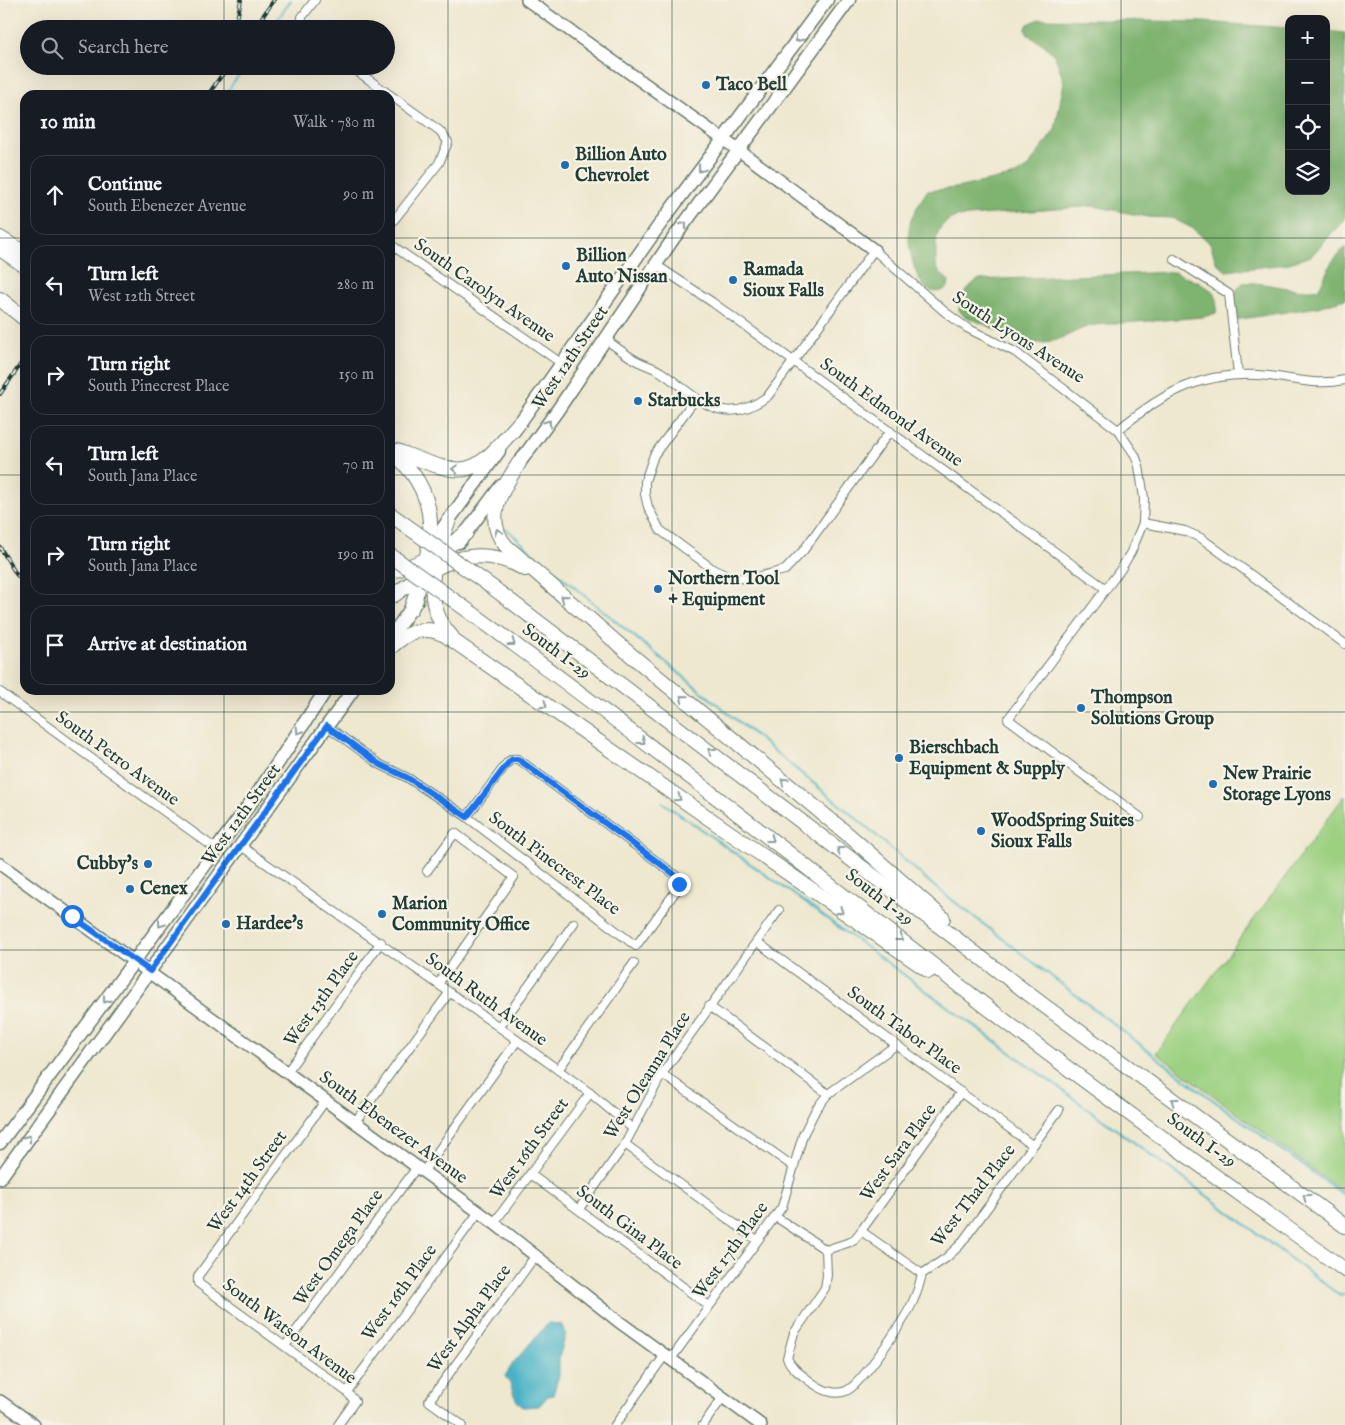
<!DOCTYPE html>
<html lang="en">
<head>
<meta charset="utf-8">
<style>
	body { margin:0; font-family:"IM FELL English",serif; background:#242831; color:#f1f3f6 }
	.controls { position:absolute; right:15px; top:15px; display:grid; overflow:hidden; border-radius:10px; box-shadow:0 5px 20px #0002 }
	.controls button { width:45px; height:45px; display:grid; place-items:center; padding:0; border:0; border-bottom:1px solid #363941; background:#171b24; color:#f1f3f6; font:25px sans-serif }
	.stop { position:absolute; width:15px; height:15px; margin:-11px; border:4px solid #1a73e8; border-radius:50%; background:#fff }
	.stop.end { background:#1a73e8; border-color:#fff; box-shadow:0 1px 5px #0008 }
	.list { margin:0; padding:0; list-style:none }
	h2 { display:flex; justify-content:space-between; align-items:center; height:65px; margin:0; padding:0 20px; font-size:21px }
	h2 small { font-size:16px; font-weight:400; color:#9ea1a6 }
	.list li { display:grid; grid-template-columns:32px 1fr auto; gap:15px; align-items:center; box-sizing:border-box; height:80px; margin:0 10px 10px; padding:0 10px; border:1px solid #363941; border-radius:15px }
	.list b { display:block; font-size:19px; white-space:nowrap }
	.list p { margin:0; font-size:16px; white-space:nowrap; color:#9ea1a6 }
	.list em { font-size:16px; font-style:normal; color:#9ea1a6 }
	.icon { flex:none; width:28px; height:28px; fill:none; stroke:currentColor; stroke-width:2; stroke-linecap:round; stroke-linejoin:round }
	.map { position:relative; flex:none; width:1345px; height:1425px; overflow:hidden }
	.search { position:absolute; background:#171b24; box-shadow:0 5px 20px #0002; left:20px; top:20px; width:375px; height:55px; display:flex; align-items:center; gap:12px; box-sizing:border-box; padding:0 18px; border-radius:28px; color:#9ea1a6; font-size:19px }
	.panel { position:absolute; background:#171b24; box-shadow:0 5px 20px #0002; left:20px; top:90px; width:375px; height:605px; border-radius:15px }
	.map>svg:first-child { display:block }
	.green { fill:#9dd182; stroke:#5e875b }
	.forest { fill:#7eb370; stroke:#4e7852 }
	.water { fill:#48b3c6; stroke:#34787d }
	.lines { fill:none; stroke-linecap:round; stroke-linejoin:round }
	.stream { stroke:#48b3c6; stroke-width:2 }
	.street-casing { stroke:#67796a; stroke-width:10 }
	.secondary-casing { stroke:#67796a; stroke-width:14 }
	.primary-casing { stroke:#67796a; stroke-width:15 }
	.highway-casing { stroke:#67796a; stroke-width:16 }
	.street { stroke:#fff; stroke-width:8 }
	.secondary { stroke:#fff; stroke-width:11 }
	.primary { stroke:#fff; stroke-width:12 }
	.highway { stroke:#fff; stroke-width:14 }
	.rail-casing { stroke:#1f3d34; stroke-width:4 }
	.rail { stroke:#f7f3e8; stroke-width:2; stroke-dasharray:5.5; stroke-linecap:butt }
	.highway-bridge-casing { stroke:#67796a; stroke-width:16; stroke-linecap:butt }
	.highway-bridge { stroke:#fff; stroke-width:14 }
	.oneway { stroke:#8f9e9a }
	.route { stroke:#1a73e8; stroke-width:6 }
	.grid { fill:none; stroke:#1f3d34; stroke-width:1; stroke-opacity:0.55 }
	.poi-dot { fill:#1f6fb2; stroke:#f7f3e8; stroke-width:2 }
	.labels { text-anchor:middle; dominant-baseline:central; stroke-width:4.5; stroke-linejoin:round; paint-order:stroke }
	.poi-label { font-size:18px; font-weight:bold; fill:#1f3d34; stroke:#f7f3e8; text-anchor:start }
	.street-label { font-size:18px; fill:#1f3d34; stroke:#f7f3e8 }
</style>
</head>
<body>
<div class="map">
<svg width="1345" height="1425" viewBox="0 0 1345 1425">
	<rect width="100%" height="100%" fill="#f7f3e8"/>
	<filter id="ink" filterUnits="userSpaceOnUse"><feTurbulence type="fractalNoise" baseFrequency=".02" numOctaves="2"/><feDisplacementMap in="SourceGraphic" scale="10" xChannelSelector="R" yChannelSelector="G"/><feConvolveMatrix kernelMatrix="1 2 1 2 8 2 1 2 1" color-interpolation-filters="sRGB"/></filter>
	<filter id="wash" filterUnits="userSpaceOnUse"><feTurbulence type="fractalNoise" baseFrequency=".0096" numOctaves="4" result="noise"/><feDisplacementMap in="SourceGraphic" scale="20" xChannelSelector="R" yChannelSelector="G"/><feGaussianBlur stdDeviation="1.12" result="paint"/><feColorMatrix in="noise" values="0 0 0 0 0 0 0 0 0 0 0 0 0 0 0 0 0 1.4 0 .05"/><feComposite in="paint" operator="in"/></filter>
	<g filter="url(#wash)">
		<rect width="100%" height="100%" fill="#eee8cf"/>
		<!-- green -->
		<path class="green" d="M1345 795V1194L1156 1053Z"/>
		<!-- forest -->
		<g class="forest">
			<path d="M1040 19 1203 22 1289 28V191H1326V31L1345 33V217L1342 222 1311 256 1286 264 1226 271 1216 262 1210 243 1192 228 1172 218 1148 217 1094 206 956 217C937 224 935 236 936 254 936 260 935 265 938 270 940 274 945 277 949 281L948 287C919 309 907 249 909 230 910 216 920 203 927 191L956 188 1016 175 1028 167 1055 130 1064 82 1055 56 1043 44 1031 37 1025 30 1028 24Z"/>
			<path d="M1345 247V299L1318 307 1235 320C1234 305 1231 293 1243 283 1267 281 1298 294 1319 289L1331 263Z"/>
			<path d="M1174 272 1198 282 1211 290 1217 299 1216 313 1203 317 1095 325C1077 328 1065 340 1044 343 1026 345 983 323 964 316L959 310C961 296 966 288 978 280Z"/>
		</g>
		<!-- water -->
		<path class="water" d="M548 1323 561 1324 566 1333 559 1358V1375L553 1395 548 1396 539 1406 523 1407C511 1398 514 1386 505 1376L514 1362Z"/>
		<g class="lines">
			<!-- stream -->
			<g class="stream">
				<path d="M271 29 291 0"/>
				<path d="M225 95 245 66"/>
				<path d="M507 529 535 555 862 823 934 886 1202 1092 1345 1196"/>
				<path d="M662 802 789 891 1187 1181 1338 1294 1340 1296 1345 1294"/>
			</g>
		</g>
	</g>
	<g filter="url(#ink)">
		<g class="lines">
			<!-- street casing -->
			<g class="street-casing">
				<g id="street">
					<path d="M301 29 302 17 315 0"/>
					<path d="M350 66 440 131 448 142 439 163 390 225"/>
					<path d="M390 244 561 363"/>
					<path d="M1174 259 1229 294 1238 374"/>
					<path d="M656 265 712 302 1106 589"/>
					<path d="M605 339C615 346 626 355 637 361 644 365 654 367 661 372 699 398 722 430 768 396L874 250 945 312 967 328 1015 352 1118 430 1135 455 1139 466 1144 498 1143 523 1131 552 1121 569 1008 719 1140 817"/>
					<path d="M696 398 654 455 645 481V494L648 507 660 530 714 570 730 577 749 579 785 570 803 551 890 431"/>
					<path d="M1118 430C1165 391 1206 369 1269 376 1295 379 1318 386 1345 380"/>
					<path d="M1143 523 1185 531 1201 538 1345 644"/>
					<path d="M0 692 216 849"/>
					<path d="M327 726 379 764 408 778 467 817 636 946 678 888 679 880 674 874 518 759H512L507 763 467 817"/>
					<path d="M241 846 499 1027 590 1093 633 1129"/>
					<path d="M427 871 455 833 514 877 438 984"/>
					<path d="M757 942 1032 1145"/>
					<path d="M709 1006 828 1094"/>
					<path d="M499 1027 574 923"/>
					<path d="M558 1070 634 963"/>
					<path d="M287 1072 381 942"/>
					<path d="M662 1074 794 1167"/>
					<path d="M326 1100 198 1276V1283L347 1392 355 1401 338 1425"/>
					<path d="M355 1122 449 993"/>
					<path d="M625 1144 757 1240"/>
					<path d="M423 1172 517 1041"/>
					<path d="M530 1174 709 1306"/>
					<path d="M579 1209 625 1144 662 1074 779 910"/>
					<path d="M776 1217 826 1250 853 1241 861 1231 922 1274"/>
					<path d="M494 1223 590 1093"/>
					<path d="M861 1231 961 1092"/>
					<path d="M826 1250 827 1275 825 1288 794 1333 787 1358C791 1368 802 1375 811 1382 821 1389 833 1396 846 1391 862 1384 907 1317 914 1299 918 1291 920 1282 922 1274L946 1258 960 1245 1059 1110"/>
					<path d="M285 1346 417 1167"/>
					<path d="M671 1359 782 1207 803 1135 816 1109 828 1094 896 1045"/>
					<path d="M347 1392 478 1213"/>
					<path d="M462 1425 429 1401 536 1255"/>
					<path d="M615 1425 665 1355"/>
					<path d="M703 1425 723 1397"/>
				</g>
			</g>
			<!-- secondary casing -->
			<g class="secondary-casing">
				<g id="secondary">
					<path d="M527 0 748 157 874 250"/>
					<path d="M0 864 494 1223 618 1321 761 1425"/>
					<path d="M0 1401 34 1425"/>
				</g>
			</g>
			<!-- primary casing -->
			<g class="primary-casing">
				<g id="primary">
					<path d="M514 431 663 220 827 0"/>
					<path d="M514 470 557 411 673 239 849 0"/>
					<path d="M443 528 499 451"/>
					<path d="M459 542 501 486"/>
					<path d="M390 638 417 600"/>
					<path d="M0 1143 258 793 326 690"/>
					<path d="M0 1178 353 690"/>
				</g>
			</g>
			<!-- highway casing -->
			<g class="highway-casing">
				<g id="highway">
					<path d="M0 238 25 253"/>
					<path d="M0 249 25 266"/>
					<path d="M0 299 25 319"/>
					<path d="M390 450C447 497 433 547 411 609"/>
					<path d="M397 451C467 478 470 481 519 423"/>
					<path d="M519 463C503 488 482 518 506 546L625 650 851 837 943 918"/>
					<path d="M449 520C433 558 420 604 452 637"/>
					<path d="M390 571C420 566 442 552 466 533"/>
					<path d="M496 590 1046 1007 1345 1226"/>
					<path d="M394 595C435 565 474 540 525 569"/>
					<path d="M473 614C656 747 833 889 1013 1027 1122 1110 1234 1189 1345 1270"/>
					<path d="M390 648C407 632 423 624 445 635L929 971"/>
				</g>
			</g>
			<!-- street -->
			<use href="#street" class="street"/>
			<!-- secondary -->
			<use href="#secondary" class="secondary"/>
			<!-- primary -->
			<use href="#primary" class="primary"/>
			<!-- highway -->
			<use href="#highway" class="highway"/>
			<!-- rail casing -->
			<g class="rail-casing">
				<g id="rail">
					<path d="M235 29 241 0"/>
					<path d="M254 29 274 0"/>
					<path d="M208 95 228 66"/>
					<path d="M0 394 25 358"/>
					<path d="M0 547 16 574 25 583"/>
				</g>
			</g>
			<!-- rail -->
			<use href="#rail" class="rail"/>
			<!-- highway-bridge casing -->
			<g class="highway-bridge-casing">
				<g id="highway-bridge">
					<path d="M390 514 496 590"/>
					<path d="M390 555 473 614"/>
				</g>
			</g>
			<!-- highway-bridge -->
			<use href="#highway-bridge" class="highway-bridge"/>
		</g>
		<!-- one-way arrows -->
		<defs><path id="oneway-chevron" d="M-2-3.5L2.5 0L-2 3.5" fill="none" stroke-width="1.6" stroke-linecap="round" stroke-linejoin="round" transform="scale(1.25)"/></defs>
		<g class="oneway">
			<use href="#oneway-chevron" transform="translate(798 39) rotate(127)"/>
			<use href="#oneway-chevron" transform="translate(701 169) rotate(127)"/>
			<use href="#oneway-chevron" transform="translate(684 225) rotate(-54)"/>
			<use href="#oneway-chevron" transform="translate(548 423) rotate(-55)"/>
			<use href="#oneway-chevron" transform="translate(455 469) rotate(-176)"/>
			<use href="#oneway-chevron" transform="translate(498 532) rotate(-112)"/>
			<use href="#oneway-chevron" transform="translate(564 598) rotate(-141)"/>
			<use href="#oneway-chevron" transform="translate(512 643) rotate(36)"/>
			<use href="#oneway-chevron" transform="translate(683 698) rotate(-141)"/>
			<use href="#oneway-chevron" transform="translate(544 705) rotate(35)"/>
			<use href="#oneway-chevron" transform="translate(299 731) rotate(123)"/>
			<use href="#oneway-chevron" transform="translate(642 741) rotate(37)"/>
			<use href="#oneway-chevron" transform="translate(711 751) rotate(-143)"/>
			<use href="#oneway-chevron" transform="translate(784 781) rotate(-140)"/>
			<use href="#oneway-chevron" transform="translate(678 798) rotate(35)"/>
			<use href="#oneway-chevron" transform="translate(771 839) rotate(37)"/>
			<use href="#oneway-chevron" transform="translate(840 850) rotate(-143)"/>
			<use href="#oneway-chevron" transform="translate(840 911) rotate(35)"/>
			<use href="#oneway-chevron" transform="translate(161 924) rotate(126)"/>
			<use href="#oneway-chevron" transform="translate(900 938) rotate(38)"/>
			<use href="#oneway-chevron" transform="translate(106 1000) rotate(126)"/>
			<use href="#oneway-chevron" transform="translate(1174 1101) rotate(-144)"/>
			<use href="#oneway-chevron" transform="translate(28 1138) rotate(-54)"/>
			<use href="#oneway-chevron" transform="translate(1306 1197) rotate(-144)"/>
		</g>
	</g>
	<g class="lines" filter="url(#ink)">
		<!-- route -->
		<path class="route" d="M72 916 150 971 327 726 379 764 408 778 467 817 508 763 512 759H518L674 874 679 884"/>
	</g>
	<!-- grid -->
	<path class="grid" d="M224 0V29M448 0V1425M672 0V1425M897 0V1425M1121 0V1425M224 66V95M0 238H25M390 238H1345M0 475H25M390 475H1345M224 690V1425M0 712H1345M0 950H1345M0 1188H1345"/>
	<!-- markers -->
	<g class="poi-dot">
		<circle cx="706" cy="85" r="5"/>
		<circle cx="565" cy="165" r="5"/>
		<circle cx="566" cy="266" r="5"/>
		<circle cx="733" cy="280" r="5"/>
		<circle cx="638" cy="401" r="5"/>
		<circle cx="658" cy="589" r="5"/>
		<circle cx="1081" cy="708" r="5"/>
		<circle cx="899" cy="758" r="5"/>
		<circle cx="1213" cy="784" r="5"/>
		<circle cx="981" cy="831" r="5"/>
		<circle cx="148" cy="864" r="5"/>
		<circle cx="130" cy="889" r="5"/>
		<circle cx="382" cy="914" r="5"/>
		<circle cx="226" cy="924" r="5"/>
	</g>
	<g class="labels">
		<!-- poi labels -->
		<g class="poi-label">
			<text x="716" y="85">Taco Bell</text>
			<text x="575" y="155">Billion Auto<tspan x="575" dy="21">Chevrolet</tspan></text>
			<text x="576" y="256">Billion<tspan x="576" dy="21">Auto Nissan</tspan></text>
			<text x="743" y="270">Ramada<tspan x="743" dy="21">Sioux Falls</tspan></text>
			<text x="648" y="401">Starbucks</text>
			<text x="668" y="579">Northern Tool<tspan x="668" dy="21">+ Equipment</tspan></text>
			<text x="1091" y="698">Thompson<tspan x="1091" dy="21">Solutions Group</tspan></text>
			<text x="909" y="748">Bierschbach<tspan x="909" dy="21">Equipment &amp; Supply</tspan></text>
			<text x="1223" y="774">New Prairie<tspan x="1223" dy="21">Storage Lyons</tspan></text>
			<text x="991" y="821">WoodSpring Suites<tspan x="991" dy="21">Sioux Falls</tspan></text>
			<text x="138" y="864" text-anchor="end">Cubby's</text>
			<text x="140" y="889">Cenex</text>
			<text x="392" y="904">Marion<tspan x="392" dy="21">Community Office</tspan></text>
			<text x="236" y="924">Hardee's</text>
		</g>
		<!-- street labels -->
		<g class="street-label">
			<text transform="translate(484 291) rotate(35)">South Carolyn Avenue</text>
			<text transform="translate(1018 338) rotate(33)">South Lyons Avenue</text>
			<text transform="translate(571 358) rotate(-56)">West 12th Street</text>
			<text transform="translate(891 413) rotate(36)">South Edmond Avenue</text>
			<text transform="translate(556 652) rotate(37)">South I-29</text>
			<text transform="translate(117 759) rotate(36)">South Petro Avenue</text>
			<text transform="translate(242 815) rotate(-54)">West 12th Street</text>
			<text transform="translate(554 864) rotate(37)">South Pinecrest Place</text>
			<text transform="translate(879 898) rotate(38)">South I-29</text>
			<text transform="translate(322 999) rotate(-54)">West 13th Place</text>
			<text transform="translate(486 1000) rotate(36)">South Ruth Avenue</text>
			<text transform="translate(904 1031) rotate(36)">South Tabor Place</text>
			<text transform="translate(648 1076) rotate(-58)">West Oleanna Place</text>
			<text transform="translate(393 1128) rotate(36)">South Ebenezer Avenue</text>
			<text transform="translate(1201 1141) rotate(36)">South I-29</text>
			<text transform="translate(530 1149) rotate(-54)">West 16th Street</text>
			<text transform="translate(899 1153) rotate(-54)">West Sara Place</text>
			<text transform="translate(248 1182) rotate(-54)">West 14th Street</text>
			<text transform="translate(974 1196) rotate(-52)">West Thad Place</text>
			<text transform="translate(629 1228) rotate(37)">South Gina Place</text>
			<text transform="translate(339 1248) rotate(-54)">West Omega Place</text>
			<text transform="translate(731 1251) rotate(-54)">West 17th Place</text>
			<text transform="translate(400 1293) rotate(-54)">West 16th Place</text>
			<text transform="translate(470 1319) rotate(-54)">West Alpha Place</text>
			<text transform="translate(289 1332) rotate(37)">South Watson Avenue</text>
		</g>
	</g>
</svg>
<div class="controls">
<button>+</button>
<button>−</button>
<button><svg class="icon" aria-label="locate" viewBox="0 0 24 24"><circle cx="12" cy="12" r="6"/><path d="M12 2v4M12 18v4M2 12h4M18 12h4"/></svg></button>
<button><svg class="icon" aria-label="layers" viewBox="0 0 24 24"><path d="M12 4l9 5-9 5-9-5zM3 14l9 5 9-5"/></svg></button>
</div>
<div class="stop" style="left:72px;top:916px"></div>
<div class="stop end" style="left:679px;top:884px"></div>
<div class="search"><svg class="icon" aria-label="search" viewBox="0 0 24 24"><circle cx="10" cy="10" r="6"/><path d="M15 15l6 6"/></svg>Search here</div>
<section class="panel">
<h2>10 min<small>Walk · 780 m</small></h2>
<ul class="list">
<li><svg class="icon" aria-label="ahead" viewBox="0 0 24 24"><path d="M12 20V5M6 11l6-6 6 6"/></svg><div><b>Continue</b><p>South Ebenezer Avenue</p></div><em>90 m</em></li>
<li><svg class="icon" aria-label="left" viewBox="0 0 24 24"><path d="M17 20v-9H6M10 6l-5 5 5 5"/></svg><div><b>Turn left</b><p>West 12th Street</p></div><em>280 m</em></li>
<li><svg class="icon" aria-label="right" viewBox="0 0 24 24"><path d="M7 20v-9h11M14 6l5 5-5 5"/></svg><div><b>Turn right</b><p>South Pinecrest Place</p></div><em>150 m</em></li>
<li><svg class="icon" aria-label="left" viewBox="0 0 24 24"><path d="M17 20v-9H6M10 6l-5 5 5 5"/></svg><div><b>Turn left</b><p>South Jana Place</p></div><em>70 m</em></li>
<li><svg class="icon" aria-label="right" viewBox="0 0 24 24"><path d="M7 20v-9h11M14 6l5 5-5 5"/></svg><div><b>Turn right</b><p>South Jana Place</p></div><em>190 m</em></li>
<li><svg class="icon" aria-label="arrive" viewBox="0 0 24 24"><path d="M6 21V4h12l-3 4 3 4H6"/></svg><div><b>Arrive at destination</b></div></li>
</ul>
</section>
</div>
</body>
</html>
